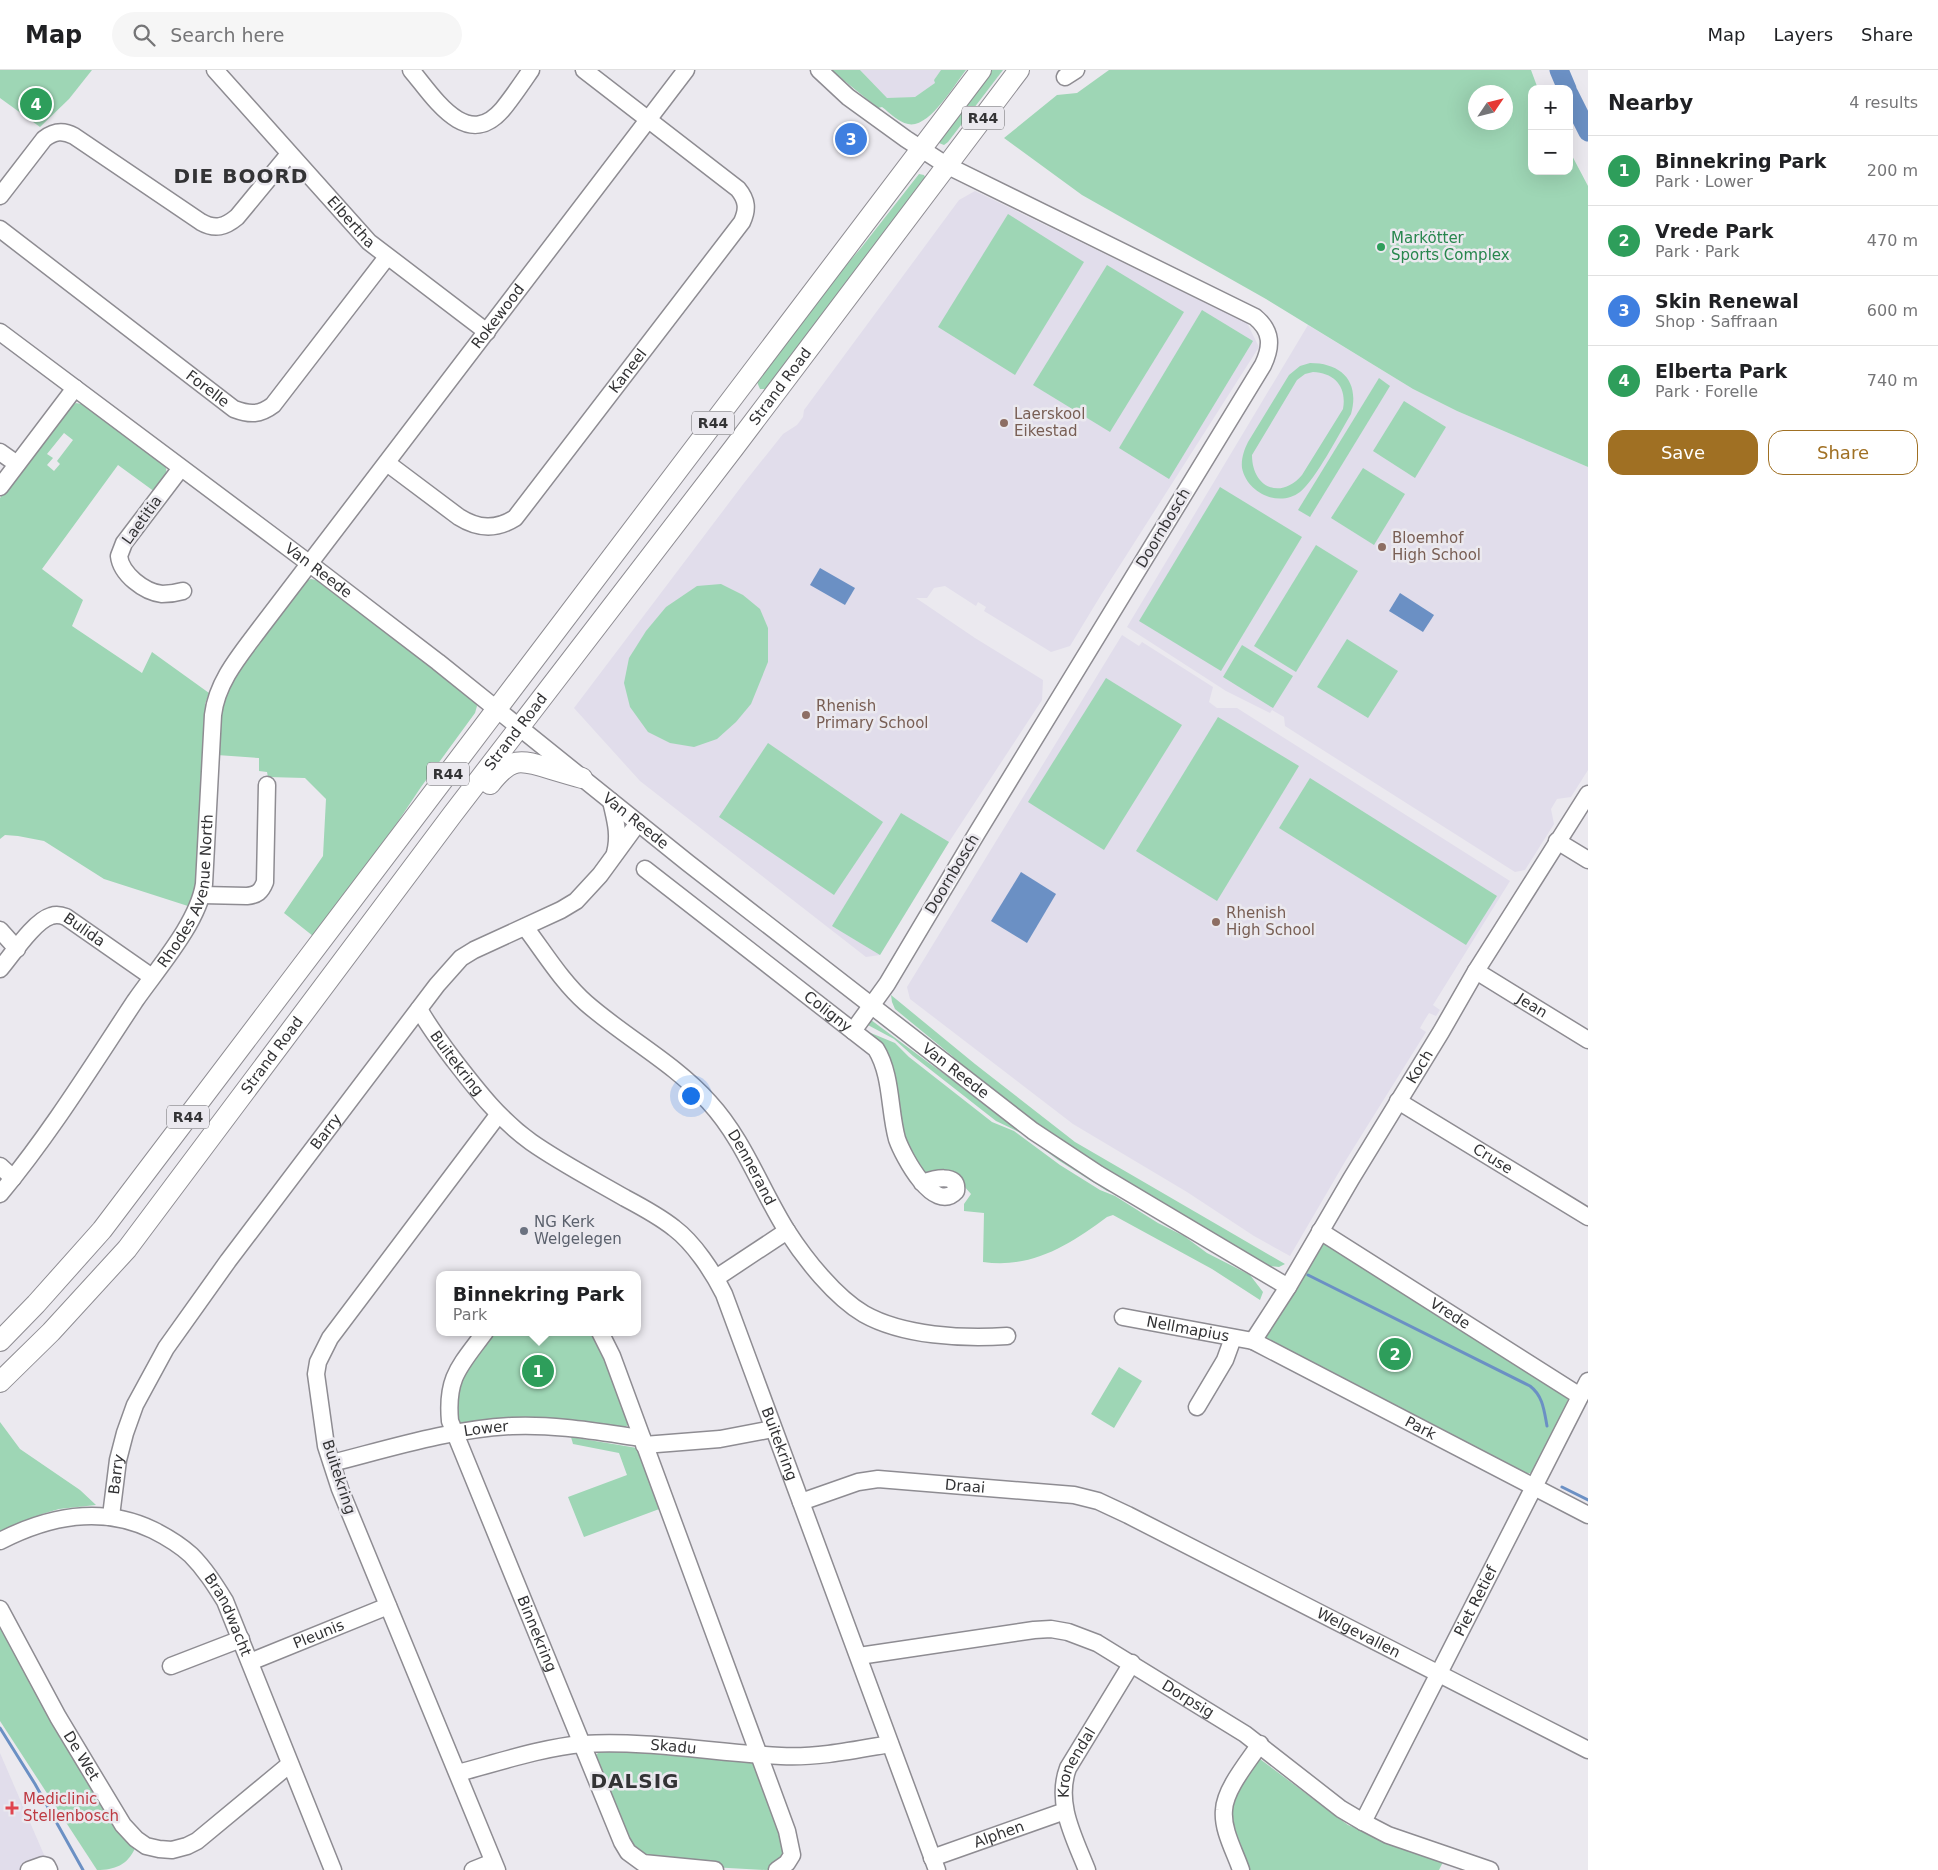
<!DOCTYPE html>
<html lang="en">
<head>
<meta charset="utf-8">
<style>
	body { margin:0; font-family:"DejaVu Sans",sans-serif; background:#f6f6f6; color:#202124 }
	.controls { position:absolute; right:15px; top:15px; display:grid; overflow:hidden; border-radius:10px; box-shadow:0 5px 20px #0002 }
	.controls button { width:45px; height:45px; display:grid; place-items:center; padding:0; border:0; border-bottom:1px solid #e0e0e0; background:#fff; color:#202124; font:25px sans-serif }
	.compass { position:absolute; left:1468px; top:15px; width:45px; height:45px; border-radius:50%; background:#fff; box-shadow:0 5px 20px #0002; rotate:55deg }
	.you { position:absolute; left:690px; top:1025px; width:18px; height:18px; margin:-12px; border:4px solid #fff; border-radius:50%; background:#1a73e8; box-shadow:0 0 0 8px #1a73e833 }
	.badge { display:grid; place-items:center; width:32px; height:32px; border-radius:50%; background:#a07023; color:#fff; font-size:16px; font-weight:700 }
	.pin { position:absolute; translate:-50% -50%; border:2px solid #fff; box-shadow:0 1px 5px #0006 }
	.popup { position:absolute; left:436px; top:1201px; width:205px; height:65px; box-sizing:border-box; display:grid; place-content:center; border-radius:10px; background:#fff; filter:drop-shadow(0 1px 4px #0005); font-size:16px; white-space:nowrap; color:#757577 }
	.popup b { font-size:19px; color:#202124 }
	.popup::after { content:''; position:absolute; left:50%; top:100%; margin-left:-10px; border:10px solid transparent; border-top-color:#fff }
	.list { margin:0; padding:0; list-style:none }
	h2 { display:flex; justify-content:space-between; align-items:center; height:65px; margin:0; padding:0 20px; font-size:21px }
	h2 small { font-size:16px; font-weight:400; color:#757577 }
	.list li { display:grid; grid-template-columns:32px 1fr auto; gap:15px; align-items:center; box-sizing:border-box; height:70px; padding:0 20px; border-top:1px solid #e0e0e0 }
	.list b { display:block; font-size:19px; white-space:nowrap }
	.list p { margin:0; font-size:16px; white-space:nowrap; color:#757577 }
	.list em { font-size:16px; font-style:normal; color:#757577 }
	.actions { display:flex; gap:10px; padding:15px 20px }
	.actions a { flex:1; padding:11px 0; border:1px solid #a07023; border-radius:15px; text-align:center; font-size:18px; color:#a07023 }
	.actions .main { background:#a07023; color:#fff }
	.icon { flex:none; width:28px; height:28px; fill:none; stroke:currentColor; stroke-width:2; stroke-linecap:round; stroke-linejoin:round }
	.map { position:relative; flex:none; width:1588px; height:1800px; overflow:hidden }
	header { display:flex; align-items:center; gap:30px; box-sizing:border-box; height:70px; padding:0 25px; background:#fff; border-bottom:1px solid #e0e0e0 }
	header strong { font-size:24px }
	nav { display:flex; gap:28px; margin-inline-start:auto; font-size:18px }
	.search { width:350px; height:45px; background:#f6f6f6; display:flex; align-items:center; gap:12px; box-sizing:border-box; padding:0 18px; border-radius:28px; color:#757577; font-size:19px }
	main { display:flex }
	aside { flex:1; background:#fff }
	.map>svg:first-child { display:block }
	.built { fill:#e1ddeb }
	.green { fill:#9ed6b5; fill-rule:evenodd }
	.water { fill:#6b90c4 }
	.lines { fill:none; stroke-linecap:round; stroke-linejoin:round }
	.stream { stroke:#6b90c4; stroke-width:3 }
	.river { stroke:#6b90c4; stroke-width:19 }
	.minor-casing { stroke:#8e8c92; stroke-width:19 }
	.major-casing { stroke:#8e8c92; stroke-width:22 }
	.minor { stroke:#fff; stroke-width:16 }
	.major { stroke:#fff; stroke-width:20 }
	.leisure-dot { fill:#2e9e5b; stroke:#ebe9ef; stroke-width:2 }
	.education-dot { fill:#8d6e63; stroke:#ebe9ef; stroke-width:2 }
	.worship-dot { fill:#6b7280; stroke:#ebe9ef; stroke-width:2 }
	.health-dot { fill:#e0444e; stroke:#ebe9ef; stroke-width:2 }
	.labels { text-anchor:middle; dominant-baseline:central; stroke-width:5; stroke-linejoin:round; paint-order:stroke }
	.shield { fill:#ebe9ef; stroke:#6a6a6d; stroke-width:1 }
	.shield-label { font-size:14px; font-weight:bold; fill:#333335 }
	.street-label { font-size:15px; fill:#333335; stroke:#ebe9ef }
	.leisure-label { font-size:15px; fill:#27864d; stroke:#ebe9ef; text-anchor:start }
	.education-label { font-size:15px; fill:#785e54; stroke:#ebe9ef; text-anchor:start }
	.worship-label { font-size:15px; fill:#5b616d; stroke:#ebe9ef; text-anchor:start }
	.health-label { font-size:15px; fill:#be3a42; stroke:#ebe9ef; text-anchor:start }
	.district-label { font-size:20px; font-weight:bold; letter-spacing:1px; fill:#333335; stroke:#ebe9ef }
</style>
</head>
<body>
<header>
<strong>Map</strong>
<div class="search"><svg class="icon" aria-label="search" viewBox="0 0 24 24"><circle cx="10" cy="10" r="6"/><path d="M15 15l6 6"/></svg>Search here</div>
<nav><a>Map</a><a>Layers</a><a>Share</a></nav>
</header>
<main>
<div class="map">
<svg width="1588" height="1800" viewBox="0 0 1588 1800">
	<rect width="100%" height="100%" fill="#ebe9ef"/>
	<!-- built -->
	<g class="built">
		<path d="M860 0H941L934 10 936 13 915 27 887 29Z"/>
		<path d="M975 121 1247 253 1259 277 1101 525 1070 576 1051 582 984 541 986 537 978 532 976 536 945 516 934 518 927 528H916L975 568 1043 610 1042 630 949 772 880 885 866 887 640 711 574 638 744 413 783 364 797 355 803 347 804 340 959 130Z"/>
		<path d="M1308 255 1413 319 1457 341 1588 397V700L1571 727 1557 729 1551 739 1554 754 1525 800 1515 802 1285 656 1284 647 1272 640 1270 643 1226 621 1127 557Z"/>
		<path d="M1122 565 1139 576 1142 572 1213 617 1209 632 1217 638H1237L1510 811 1433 935 1440 940 1436 946 1429 943 1424 951 1420 958 1426 962 1346 1090 1290 1186 1254 1166 1187 1122 1073 1054 910 929 907 917Z"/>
		<path d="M0 1683 48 1794 32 1800H0Z"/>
	</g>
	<!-- green -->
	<g class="green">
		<path d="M0 0H92L69 29 40 57 0 28Z"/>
		<path d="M831 0H860L887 28 915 27 935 13 934 10 941 0H966C954 15 929 59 908 54 898 52 890 43 882 37L878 38Z"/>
		<path d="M990 0H1003L948 72 944 75 939 73 938 71Z"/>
		<path d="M1109 0H1531L1538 19H1532V101H1569V80L1588 116V397L1457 341 1413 319 1266 229 1082 125 1004 68 1057 25 1077 23ZM1476 22H1506V52H1476Z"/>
		<path d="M919 104 924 105 926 109 775 311 765 319H760L757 312 817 228 861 178Z"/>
		<path d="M1008 144 1084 192 1015 305 938 257Z"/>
		<path d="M1107 195 1184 242 1110 362 1033 315Z"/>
		<path d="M1202 240 1253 271 1169 409 1119 378Z"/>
		<path d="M1310 293C1342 293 1360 312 1351 344 1339 364 1316 409 1300 422 1279 438 1247 423 1242 398 1241 389 1244 380 1248 372L1289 305 1300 296ZM1313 302C1335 303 1347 317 1343 339L1302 405C1281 430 1252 418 1252 385L1297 310 1305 304Z"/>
		<path d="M1379 308 1390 316 1310 447 1298 440Z"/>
		<path d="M1404 331 1446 357 1415 408 1373 381Z"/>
		<path d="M76 333 86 335 164 394C171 406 162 413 155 422L118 395 42 499 83 530 72 556 142 603 152 582 209 623 205 634 208 635 196 819 191 837 104 809 44 771 18 766 5 765 0 769V428L68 338ZM64 363 73 370 57 391 60 394 54 401 47 395 53 388 47 384Z"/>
		<path d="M1363 398 1405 424 1374 475 1331 448Z"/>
		<path d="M1220 417 1302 467 1221 601 1139 551Z"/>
		<path d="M1316 475 1358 501 1296 602 1254 576Z"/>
		<path d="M311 509 320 511 475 630 477 636 475 643 421 717 397 753 313 866 284 843 323 786 326 729 305 708 268 707 267 702 259 701V688L217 685 220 639 231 610 305 511Z"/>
		<path d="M721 514 743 525 760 539 768 558V592L751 634 736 652 717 669 694 677 670 673 648 662 630 637 624 613 629 588 646 561 666 537 697 516Z"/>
		<path d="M1347 569 1398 601 1368 648 1317 617Z"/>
		<path d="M1242 575 1293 606 1273 638 1223 607Z"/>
		<path d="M1106 608 1182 655 1104 780 1028 732Z"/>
		<path d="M1218 647 1299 696 1217 831 1136 781Z"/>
		<path d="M768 673 883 752 834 825 719 747Z"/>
		<path d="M1310 708 1497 826 1466 875 1279 758Z"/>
		<path d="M901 743 949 772 880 885 832 856Z"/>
		<path d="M891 925 975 994 1075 1072 1285 1194 1279 1197 1269 1196 1058 1072 971 1004 951 985 895 939 892 932Z"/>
		<path d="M871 950 929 993 1114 1123 1107 1121 1058 1090 1025 1065 996 1051 913 986 894 969 866 954Z"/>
		<path d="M866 961 895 973 909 987 992 1052 1014 1061 1060 1095 1100 1120 1115 1126 1158 1153 1184 1166 1207 1183 1250 1205 1263 1222 1260 1230 1212 1199 1113 1145 1107 1147C1069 1175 1032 1199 983 1192L984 1143 964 1141V1134L971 1124 963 1115 928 1106 920 1099 906 1071Z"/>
		<path d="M1326 1174 1566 1325 1568 1329 1567 1334 1532 1403 1520 1404 1266 1274V1262L1321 1175Z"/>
		<path d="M492 1262H593L597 1266 629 1354 622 1360 459 1354 456 1351 455 1313Z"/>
		<path d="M1119 1297 1142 1311 1114 1358 1091 1344Z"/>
		<path d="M0 1352 20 1379 80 1420 96 1435 59 1439 42 1444 0 1462Z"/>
		<path d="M571 1367 637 1378 640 1381 662 1438 584 1467 568 1427 627 1405 619 1383 573 1374Z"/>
		<path d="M0 1551 135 1778C128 1795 114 1800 97 1800L0 1651Z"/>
		<path d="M607 1678 750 1692 754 1694 788 1780 772 1799 766 1800 711 1797 665 1792 632 1780 595 1686 600 1681Z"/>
		<path d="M1256 1686 1348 1755 1443 1792 1439 1800H1247L1223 1733Z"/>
	</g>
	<!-- water -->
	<g class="water">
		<path d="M820 498 855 518 845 535 810 515Z"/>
		<path d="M1400 523 1434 545 1423 562 1389 541Z"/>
		<path d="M1021 802 1056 824 1027 873 991 851Z"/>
	</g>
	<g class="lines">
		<!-- stream -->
		<g class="stream">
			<path d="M1308 1205 1530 1316C1543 1326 1544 1340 1547 1356"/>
			<path d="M1562 1417 1588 1430"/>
			<path d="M0 1658 35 1714 83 1800"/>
		</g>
		<!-- river -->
		<g class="river">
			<path d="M1559 0 1567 19"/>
			<path d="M1569 24 1588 62"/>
		</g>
		<!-- minor casing -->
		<g class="minor-casing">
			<g id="minor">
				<path id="s1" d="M215 0 369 172 487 262"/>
				<path d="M411 0C433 26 466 81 502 40 512 28 522 13 531 0"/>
				<path d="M819 0 848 27 906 69 946 95 1255 247C1272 261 1272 276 1263 295L977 763 887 914 853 961"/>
				<path d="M1065 7 1076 0"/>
				<path d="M0 126 44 69C54 61 63 60 74 66L201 152C215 160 225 157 237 147L289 84"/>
				<path id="s2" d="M0 159 234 339C250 345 260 345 273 335L387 187"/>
				<path id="s3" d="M0 262 310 494 438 592 688 793 1033 1061 1098 1104 1288 1217"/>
				<path d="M0 382 17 394"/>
				<path id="s4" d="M387 393 459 447C478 459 496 460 515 448L742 152C748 139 747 130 738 119L584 0"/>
				<path d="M181 398 124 473 119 486C121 504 144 522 162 524 169 524 176 523 183 521"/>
				<path d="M0 417 75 318"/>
				<path d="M611 731C615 749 620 764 615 783"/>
				<path d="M1557 771 1588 790"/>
				<path id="s5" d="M645 799 876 979C892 1005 889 1040 897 1069 903 1086 934 1145 956 1121 959 1102 933 1109 922 1113"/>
				<path d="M202 825 247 826C257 825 261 822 265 812L267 715"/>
				<path id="s6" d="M525 857C544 882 562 912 586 933 626 968 674 993 709 1032 744 1070 760 1118 787 1161 805 1189 835 1227 864 1244 903 1266 963 1269 1007 1266"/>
				<path d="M0 860 17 879"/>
				<path id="s7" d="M0 899C12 885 34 851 51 846 57 844 61 845 66 847L152 907"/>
				<path id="s8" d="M1476 901 1588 970"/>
				<path id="s9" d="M419 939C429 957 441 973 453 989 477 1020 499 1049 531 1072 561 1093 594 1110 625 1128 642 1137 659 1146 674 1158 694 1173 713 1202 724 1224L937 1800"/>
				<path id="s10" d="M1398 1031 1588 1147"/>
				<path d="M0 1096 13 1108"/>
				<path id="s11" d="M0 1124C50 1064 92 996 135 931 158 898 198 853 204 814L213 645C217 611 241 584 261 557L686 0"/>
				<path id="s12" d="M1320 1161 1580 1326"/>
				<path d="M716 1208 787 1161"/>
				<path id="s13" d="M1123 1247 1253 1271 1588 1445"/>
				<path id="s14" d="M485 1262C460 1296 446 1307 450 1351L622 1772 628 1782 643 1793 715 1800"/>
				<path d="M600 1262 612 1286 787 1761 792 1785 787 1793 777 1800"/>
				<path id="s15" d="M1253 1271 1288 1217 1351 1109 1441 962 1476 901 1588 724"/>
				<path d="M1197 1337 1225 1290 1233 1268"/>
				<path d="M644 1375 720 1369 773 1359"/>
				<path id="s16" d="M332 1393C391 1378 451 1359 512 1356 555 1354 599 1362 642 1368"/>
				<path id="s17" d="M801 1432 858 1412 878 1409 1074 1425 1098 1431 1128 1445 1588 1680"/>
				<path id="s18" d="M111 1446 118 1390 125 1363 135 1335 166 1278 228 1191 437 915 461 888 474 880 561 840 576 831 600 805 638 753"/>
				<path id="s19" d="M0 1471C49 1446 101 1435 153 1460 167 1467 180 1475 191 1485 205 1499 215 1515 225 1531L333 1800"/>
				<path id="s20" d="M0 1539 58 1647 123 1755 136 1769 146 1776 159 1779 172 1780 187 1776 197 1771 290 1694"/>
				<path id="s21" d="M859 1586 1034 1560 1051 1559 1068 1562 1097 1573 1245 1664 1341 1739 1363 1752 1388 1765 1490 1800"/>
				<path id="s22" d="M250 1592 388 1536"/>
				<path d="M171 1596 241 1569"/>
				<path id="s23" d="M458 1703C496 1693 544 1677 583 1674 650 1670 715 1683 781 1686 817 1688 855 1680 890 1674"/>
				<path id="s24" d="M1363 1752 1588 1311"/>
				<path id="s25" d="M932 1788 1065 1741"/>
				<path d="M29 1800 43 1795 47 1796 49 1800"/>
				<path d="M473 1800 493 1792"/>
				<path d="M497 1800 340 1419 326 1376 316 1304 318 1292 330 1268 498 1045"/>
				<path id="s26" d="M1087 1800C1074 1767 1055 1733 1068 1698L1132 1593"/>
				<path d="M1241 1800C1235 1782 1222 1760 1224 1740 1225 1719 1248 1692 1260 1674"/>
			</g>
		</g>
		<!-- major casing -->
		<g class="major-casing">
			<g id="major">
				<path d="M490 714C511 687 520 689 551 699 561 702 571 705 582 708"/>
				<path d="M0 1271 36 1234 102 1160 981 0"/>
				<path id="s27" d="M0 1312 51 1262 127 1179 452 745 733 379 1019 0"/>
			</g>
		</g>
		<!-- minor -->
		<use href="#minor" class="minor"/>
		<!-- major -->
		<use href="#major" class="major"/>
	</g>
	<!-- markers -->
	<circle class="leisure-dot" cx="1381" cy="177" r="5"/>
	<g class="education-dot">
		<circle cx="1004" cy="353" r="5"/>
		<circle cx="1382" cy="477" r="5"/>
		<circle cx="806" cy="645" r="5"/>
		<circle cx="1216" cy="852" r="5"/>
	</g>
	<circle class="worship-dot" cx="524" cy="1161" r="5"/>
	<path class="health-dot" d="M9.5 1730.5h5v5h5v5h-5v5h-5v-5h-5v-5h5z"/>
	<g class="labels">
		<!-- shield labels -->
		<g class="shield">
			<rect x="962" y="36.5" width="42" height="23" rx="4"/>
			<rect x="692" y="341.5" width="42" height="23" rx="4"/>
			<rect x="427" y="692.5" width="42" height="23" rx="4"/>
			<rect x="167" y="1035.5" width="42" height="23" rx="4"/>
		</g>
		<g class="shield-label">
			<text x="983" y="48">R44</text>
			<text x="713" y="353">R44</text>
			<text x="448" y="704">R44</text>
			<text x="188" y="1047">R44</text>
		</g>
		<!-- street labels -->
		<g class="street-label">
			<text stroke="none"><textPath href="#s1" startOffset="204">Elbertha</textPath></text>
			<text stroke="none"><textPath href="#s11" startOffset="1034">Rokewood</textPath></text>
			<text stroke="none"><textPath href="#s4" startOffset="335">Kaneel</textPath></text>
			<text stroke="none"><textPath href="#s27" startOffset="1266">Strand Road</textPath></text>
			<text stroke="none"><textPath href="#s2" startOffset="262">Forelle</textPath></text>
			<text transform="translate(142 450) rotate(-54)">Laetitia</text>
			<text transform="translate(1163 458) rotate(-59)">Doornbosch</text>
			<text stroke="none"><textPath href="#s3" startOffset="398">Van Reede</textPath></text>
			<text stroke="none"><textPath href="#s27" startOffset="831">Strand Road</textPath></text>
			<text stroke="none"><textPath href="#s3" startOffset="802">Van Reede</textPath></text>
			<text transform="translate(952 804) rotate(-59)">Doornbosch</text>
			<text stroke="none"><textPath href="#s11" startOffset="361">Rhodes Avenue North</textPath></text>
			<text stroke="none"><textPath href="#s7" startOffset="112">Bulida</textPath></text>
			<text stroke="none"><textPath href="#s8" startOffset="66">Jean</textPath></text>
			<text stroke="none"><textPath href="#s5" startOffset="232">Coligny</textPath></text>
			<text stroke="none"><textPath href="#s27" startOffset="426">Strand Road</textPath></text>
			<text stroke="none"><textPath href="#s9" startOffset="66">Buitekring</textPath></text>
			<text stroke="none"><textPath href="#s15" startOffset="321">Koch</textPath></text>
			<text stroke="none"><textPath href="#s3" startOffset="1208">Van Reede</textPath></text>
			<text stroke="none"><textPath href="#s18" startOffset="448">Barry</textPath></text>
			<text stroke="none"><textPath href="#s10" startOffset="111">Cruse</textPath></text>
			<text stroke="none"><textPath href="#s6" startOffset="334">Dennerand</textPath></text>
			<text stroke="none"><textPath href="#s12" startOffset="154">Vrede</textPath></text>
			<text stroke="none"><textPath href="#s13" startOffset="66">Nellmapius</textPath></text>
			<text stroke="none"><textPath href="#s13" startOffset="321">Park</textPath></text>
			<text stroke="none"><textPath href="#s16" startOffset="158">Lower</textPath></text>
			<text stroke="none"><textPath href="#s9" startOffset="585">Buitekring</textPath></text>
			<text stroke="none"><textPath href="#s18" startOffset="42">Barry</textPath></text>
			<text transform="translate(339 1407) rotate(72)">Buitekring</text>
			<text stroke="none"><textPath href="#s17" startOffset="168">Draai</textPath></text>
			<text stroke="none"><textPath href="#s24" startOffset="248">Piet Retief</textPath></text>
			<text stroke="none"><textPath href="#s19" startOffset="276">Brandwacht</textPath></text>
			<text stroke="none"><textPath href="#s17" startOffset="594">Welgevallen</textPath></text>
			<text stroke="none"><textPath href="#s14" startOffset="329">Binnekring</textPath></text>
			<text stroke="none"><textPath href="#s22" startOffset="74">Pleunis</textPath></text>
			<text stroke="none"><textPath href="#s21" startOffset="349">Dorpsig</textPath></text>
			<text stroke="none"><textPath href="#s23" startOffset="219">Skadu</textPath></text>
			<text stroke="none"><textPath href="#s20" startOffset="168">De Wet</textPath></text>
			<text stroke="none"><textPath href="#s26" startOffset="114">Kronendal</textPath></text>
			<text stroke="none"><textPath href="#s25" startOffset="71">Alphen</textPath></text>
		</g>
		<!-- leisure labels -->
		<g class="leisure-label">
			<text x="1391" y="168">Markötter<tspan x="1391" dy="17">Sports Complex</tspan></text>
		</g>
		<!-- education labels -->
		<g class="education-label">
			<text x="1014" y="344">Laerskool<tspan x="1014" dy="17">Eikestad</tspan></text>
			<text x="1392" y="468">Bloemhof<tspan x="1392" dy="17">High School</tspan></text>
			<text x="816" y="636">Rhenish<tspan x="816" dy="17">Primary School</tspan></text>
			<text x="1226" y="843">Rhenish<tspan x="1226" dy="17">High School</tspan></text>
		</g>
		<!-- worship labels -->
		<g class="worship-label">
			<text x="534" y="1152">NG Kerk<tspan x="534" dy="17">Welgelegen</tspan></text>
		</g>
		<!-- health labels -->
		<g class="health-label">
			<text x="23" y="1729">Mediclinic<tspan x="23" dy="17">Stellenbosch</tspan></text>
		</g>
		<!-- district labels -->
		<g class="district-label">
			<text x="241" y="106">DIE BOORD</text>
			<text x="635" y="1711">DALSIG</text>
		</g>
	</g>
</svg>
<div class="controls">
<button>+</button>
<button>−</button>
</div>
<svg class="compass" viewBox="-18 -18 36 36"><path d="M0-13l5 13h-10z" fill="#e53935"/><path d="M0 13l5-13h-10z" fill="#757577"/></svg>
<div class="you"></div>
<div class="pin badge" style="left:538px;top:1301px;background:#2e9e5b">1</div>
<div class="popup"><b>Binnekring Park</b>Park</div>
<div class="pin badge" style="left:1395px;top:1284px;background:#2e9e5b">2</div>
<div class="pin badge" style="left:851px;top:69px;background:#3f7fe0">3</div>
<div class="pin badge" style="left:36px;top:34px;background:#2e9e5b">4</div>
</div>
<aside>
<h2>Nearby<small>4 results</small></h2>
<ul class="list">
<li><span class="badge" style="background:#2e9e5b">1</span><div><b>Binnekring Park</b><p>Park · Lower</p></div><em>200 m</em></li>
<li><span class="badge" style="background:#2e9e5b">2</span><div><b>Vrede Park</b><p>Park · Park</p></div><em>470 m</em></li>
<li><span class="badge" style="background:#3f7fe0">3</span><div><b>Skin Renewal</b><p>Shop · Saffraan</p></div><em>600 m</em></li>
<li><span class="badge" style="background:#2e9e5b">4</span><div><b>Elberta Park</b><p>Park · Forelle</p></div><em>740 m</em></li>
</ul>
<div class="actions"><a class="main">Save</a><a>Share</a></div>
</aside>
</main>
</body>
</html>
